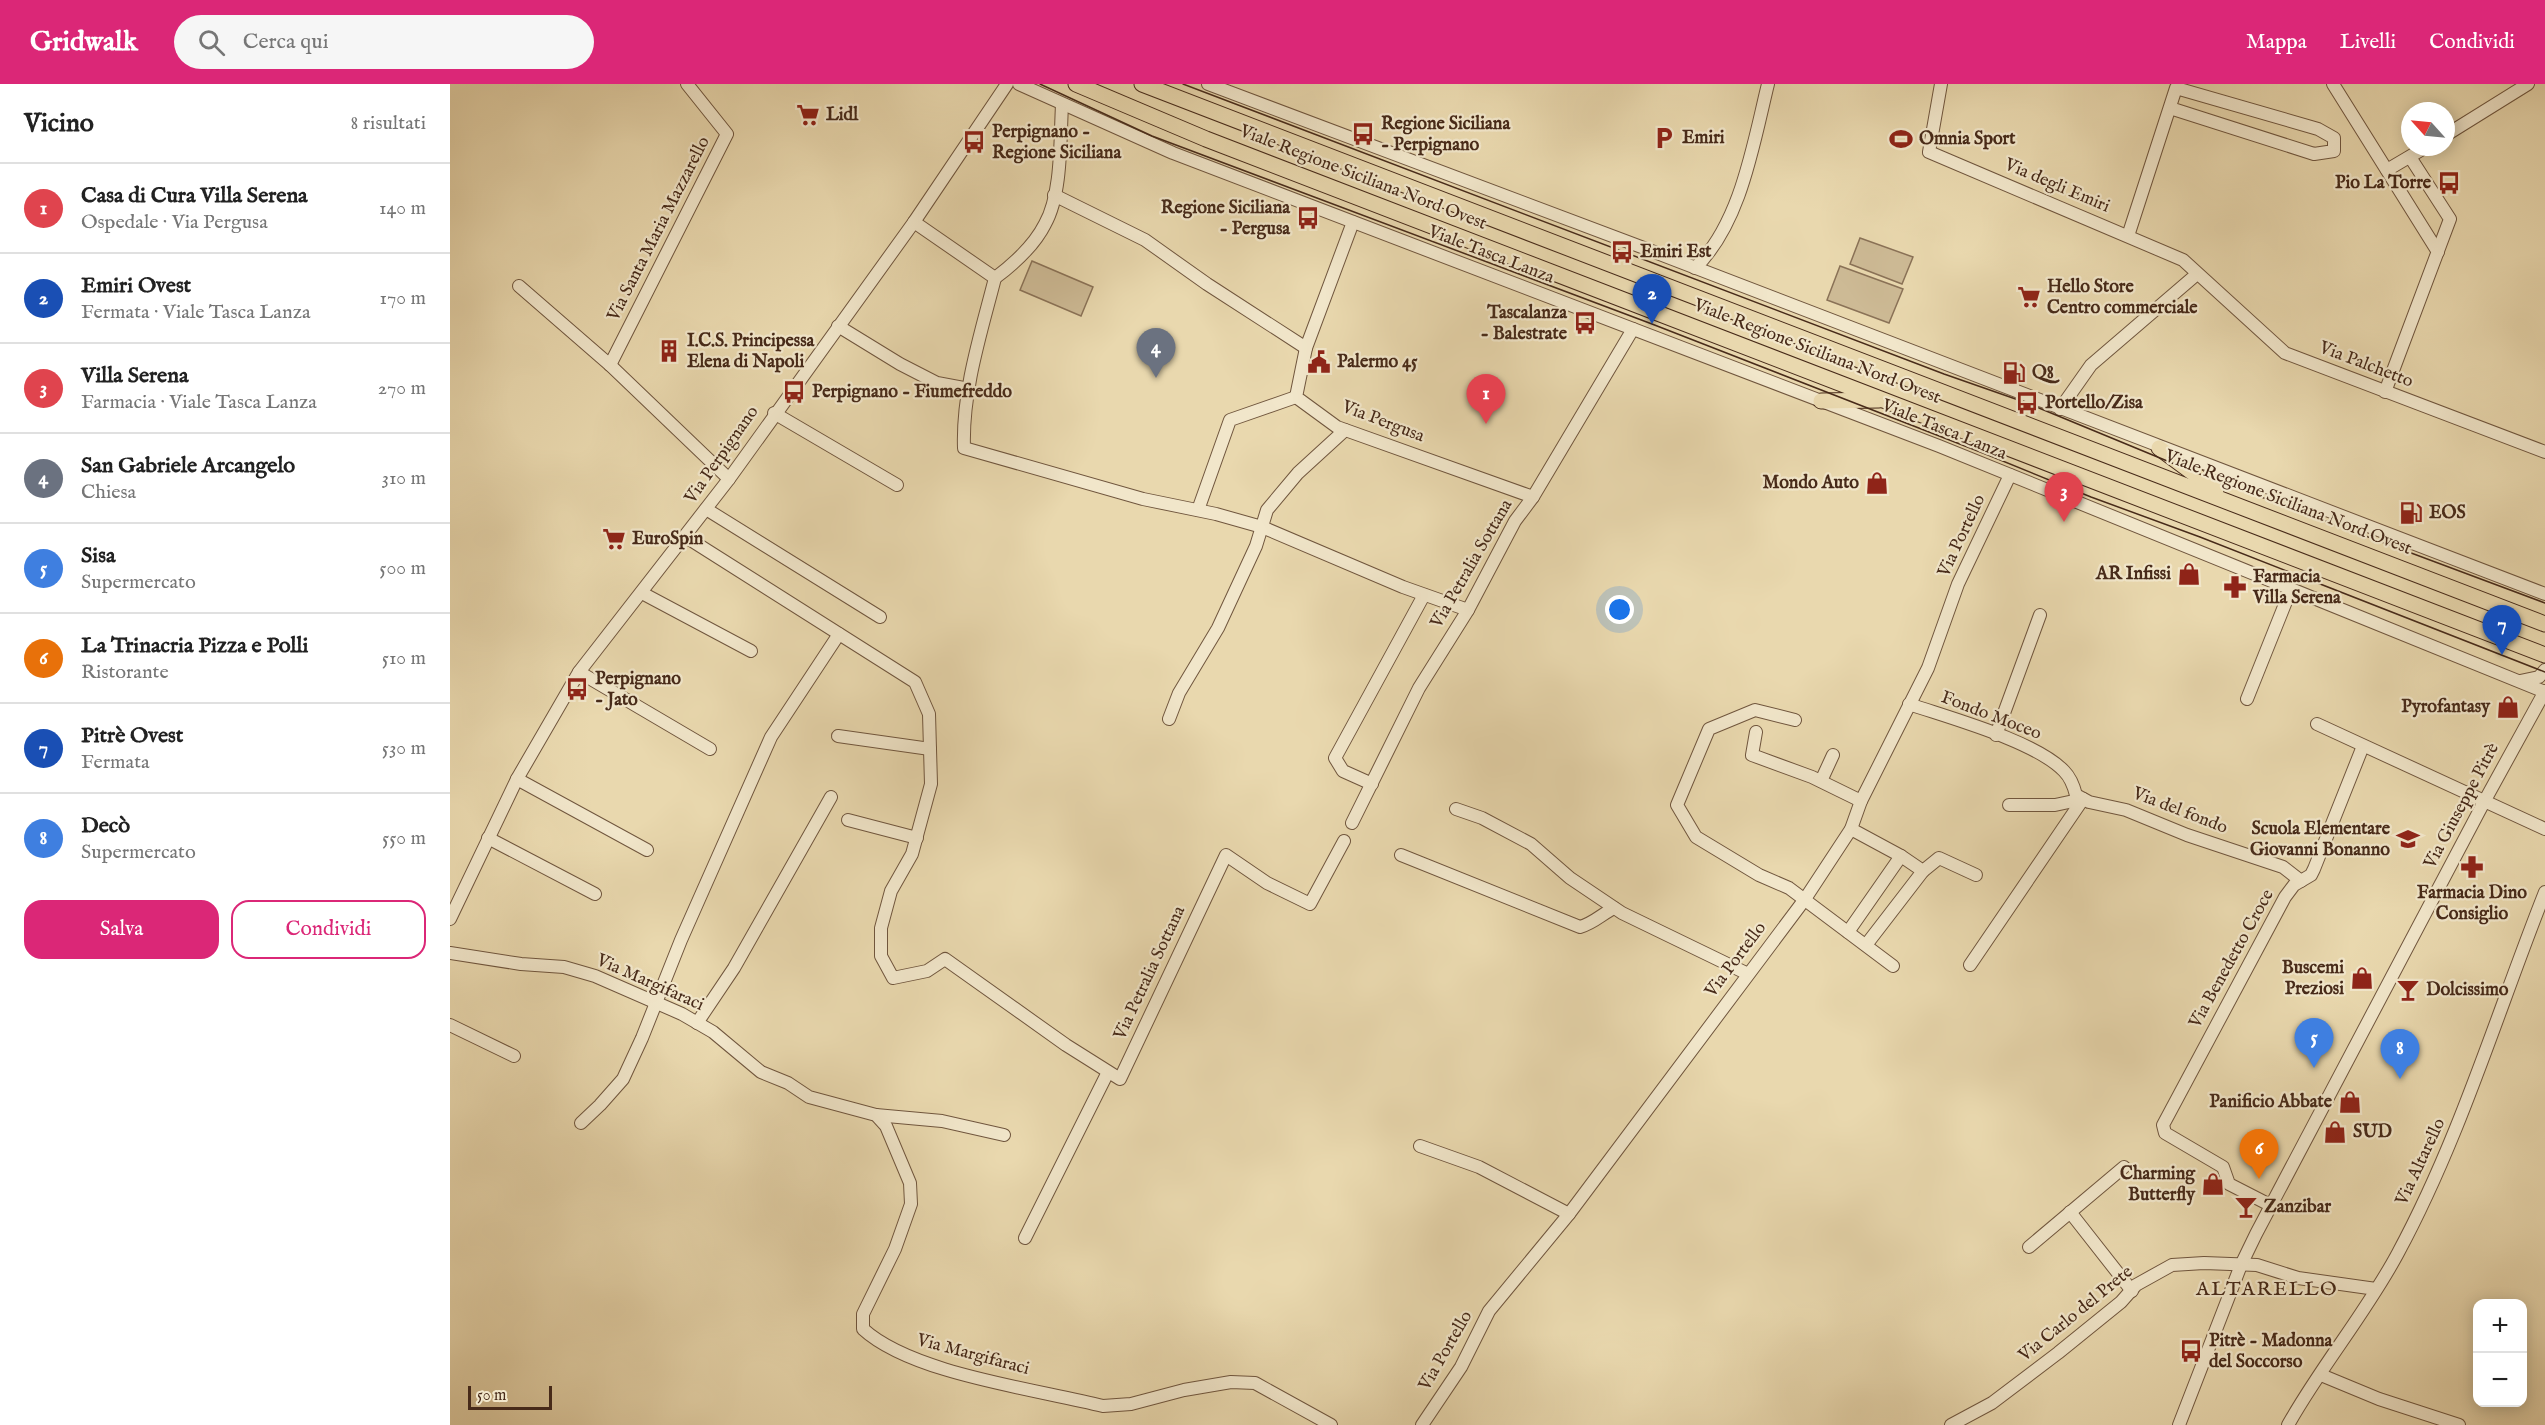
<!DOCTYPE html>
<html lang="it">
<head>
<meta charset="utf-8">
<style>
	body { margin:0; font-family:"IM FELL English",serif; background:#f6f6f6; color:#222 }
	.controls { position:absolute; right:18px; bottom:18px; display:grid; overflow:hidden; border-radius:12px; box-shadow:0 3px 15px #0003 }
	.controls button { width:54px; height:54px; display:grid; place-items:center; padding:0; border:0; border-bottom:2px solid #e0e0e0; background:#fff; color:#222; font:30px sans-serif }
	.compass { position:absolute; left:1951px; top:18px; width:54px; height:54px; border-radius:50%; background:#fff; box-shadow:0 3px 15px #0003; rotate:297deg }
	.scale { position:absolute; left:18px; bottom:15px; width:84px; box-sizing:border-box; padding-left:6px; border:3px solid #472a19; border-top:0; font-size:16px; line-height:21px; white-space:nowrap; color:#472a19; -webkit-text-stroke:4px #f1e6ca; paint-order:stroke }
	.you { position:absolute; left:1170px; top:526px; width:21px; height:21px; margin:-15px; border:4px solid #fff; border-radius:50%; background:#1a73e8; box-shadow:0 0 0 9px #1a73e833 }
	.badge { display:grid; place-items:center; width:39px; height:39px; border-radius:50%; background:#db2777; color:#fff; font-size:20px; font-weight:700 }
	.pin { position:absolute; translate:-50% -50px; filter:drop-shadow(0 2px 3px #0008) }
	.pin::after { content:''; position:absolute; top:32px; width:21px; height:18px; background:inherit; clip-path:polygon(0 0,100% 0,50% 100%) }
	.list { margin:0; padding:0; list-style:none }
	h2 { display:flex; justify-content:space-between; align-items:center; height:78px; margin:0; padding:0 24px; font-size:26px }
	h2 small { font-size:20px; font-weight:400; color:#767676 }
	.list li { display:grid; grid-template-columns:39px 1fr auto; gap:18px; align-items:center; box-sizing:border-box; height:90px; padding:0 24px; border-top:2px solid #e0e0e0 }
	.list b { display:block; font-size:22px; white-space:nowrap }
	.list p { margin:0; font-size:20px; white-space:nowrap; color:#767676 }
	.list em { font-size:20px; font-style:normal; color:#767676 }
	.actions { display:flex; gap:12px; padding:18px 24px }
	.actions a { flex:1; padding:14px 0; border:2px solid #db2777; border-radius:18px; text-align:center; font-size:21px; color:#db2777 }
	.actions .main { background:#db2777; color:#fff }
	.icon { flex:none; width:33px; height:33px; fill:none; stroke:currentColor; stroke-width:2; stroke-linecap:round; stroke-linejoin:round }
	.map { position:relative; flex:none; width:2095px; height:1341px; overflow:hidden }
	header { display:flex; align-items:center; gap:36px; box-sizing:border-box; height:84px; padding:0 30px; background:#db2777; color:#fff }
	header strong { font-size:28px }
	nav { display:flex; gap:33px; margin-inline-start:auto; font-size:21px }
	.search { width:420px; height:54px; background:#f6f6f6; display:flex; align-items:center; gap:15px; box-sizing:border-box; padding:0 21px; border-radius:33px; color:#767676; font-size:22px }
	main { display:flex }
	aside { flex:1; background:#fff }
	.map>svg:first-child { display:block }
	.green { fill:#cdba95; stroke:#8a7257; stroke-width:1.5 }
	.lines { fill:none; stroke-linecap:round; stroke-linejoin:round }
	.minor-casing { stroke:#70563e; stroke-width:14 }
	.major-casing { stroke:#472a19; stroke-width:17 }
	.minor { stroke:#f1e6ca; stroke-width:12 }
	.major { stroke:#e9d8ae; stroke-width:15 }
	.tram { stroke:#472a19; stroke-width:1.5 }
	.labels { text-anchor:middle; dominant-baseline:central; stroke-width:4.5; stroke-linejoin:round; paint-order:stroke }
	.poi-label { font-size:18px; font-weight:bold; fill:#472a19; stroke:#f1e6ca; text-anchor:start }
	.street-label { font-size:18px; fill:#472a19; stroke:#f1e6ca }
	.neighbourhood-label { font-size:20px; letter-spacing:1.5px; fill:#472a19; stroke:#f1e6ca }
</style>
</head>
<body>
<header>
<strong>Gridwalk</strong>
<div class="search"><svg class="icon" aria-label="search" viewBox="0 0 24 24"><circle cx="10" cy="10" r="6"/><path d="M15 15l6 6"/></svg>Cerca qui</div>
<nav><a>Mappa</a><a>Livelli</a><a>Condividi</a></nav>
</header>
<main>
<aside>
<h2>Vicino<small>8 risultati</small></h2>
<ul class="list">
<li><span class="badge" style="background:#e0444e">1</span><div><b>Casa di Cura Villa Serena</b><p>Ospedale · Via Pergusa</p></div><em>140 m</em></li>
<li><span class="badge" style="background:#1a4fb4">2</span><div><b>Emiri Ovest</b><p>Fermata · Viale Tasca Lanza</p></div><em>170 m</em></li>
<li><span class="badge" style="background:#e0444e">3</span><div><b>Villa Serena</b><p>Farmacia · Viale Tasca Lanza</p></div><em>270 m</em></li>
<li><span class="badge" style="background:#6b7280">4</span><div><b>San Gabriele Arcangelo</b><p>Chiesa</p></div><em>310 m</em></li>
<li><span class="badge" style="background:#3f7fe0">5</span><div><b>Sisa</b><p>Supermercato</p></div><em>500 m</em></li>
<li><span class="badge" style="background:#e8710a">6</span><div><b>La Trinacria Pizza e Polli</b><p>Ristorante</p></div><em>510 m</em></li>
<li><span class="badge" style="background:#1a4fb4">7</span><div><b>Pitrè Ovest</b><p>Fermata</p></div><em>530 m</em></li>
<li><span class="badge" style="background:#3f7fe0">8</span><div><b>Decò</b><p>Supermercato</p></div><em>550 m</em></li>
</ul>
<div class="actions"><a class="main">Salva</a><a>Condividi</a></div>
</aside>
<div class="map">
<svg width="2095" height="1341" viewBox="0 0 2095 1341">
	<rect width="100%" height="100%" fill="#e9d8ae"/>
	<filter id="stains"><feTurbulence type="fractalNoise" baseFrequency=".00333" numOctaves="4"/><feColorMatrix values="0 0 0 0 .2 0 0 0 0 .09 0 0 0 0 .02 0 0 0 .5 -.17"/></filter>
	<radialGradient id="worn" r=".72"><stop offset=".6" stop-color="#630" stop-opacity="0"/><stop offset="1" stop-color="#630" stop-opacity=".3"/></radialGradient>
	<!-- green -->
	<g class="green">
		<path d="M1410 154 1463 173 1452 200 1400 180Z"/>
		<path d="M582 177 643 203 631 232 570 206Z"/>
		<path d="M1390 182 1453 205 1439 239 1377 216Z"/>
	</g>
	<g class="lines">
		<!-- minor casing -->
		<g class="minor-casing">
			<g id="minor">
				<path d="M569 0 723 69 1489 362 2095 608"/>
				<path d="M758 0 1194 164 2095 510"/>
				<path d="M1491 0 1479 68 1733 176 1835 269 2095 368"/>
				<path d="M1883 0 1988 168"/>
				<path d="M1996 51 2078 0"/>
				<path d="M1937 86 1976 63"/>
				<path d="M604 111 695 156 757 200 856 264"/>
				<path d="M464 138 545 194C565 179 584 162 595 140 612 110 610 56 612 21"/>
				<path d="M903 138 856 264 846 313 887 343 1083 413"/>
				<path d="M1678 152 1726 4 1868 45 1884 54V67L1864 70 1720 24"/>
				<path d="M1245 184C1291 139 1303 61 1318 0"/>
				<path d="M545 194C531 249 512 307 514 364L693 415 766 430 812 443 953 503 1018 526"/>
				<path d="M69 202 160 281 279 395"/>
				<path d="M388 242 450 280 487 299 519 305"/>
				<path d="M160 281 277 50 237 0"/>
				<path d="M1935 308 2000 135 1960 73"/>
				<path d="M1610 325 1641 281 1747 190"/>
				<path d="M324 329 447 401"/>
				<path d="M256 425 430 533"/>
				<path d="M748 426 780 336 846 313"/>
				<path d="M236 453 465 598 479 630 481 700 462 770 441 807 431 844V872L443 894 477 887 495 875 616 961 670 995 776 771 817 799 860 820 894 757"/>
				<path d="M192 509 301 567"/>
				<path d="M129 588 260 665"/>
				<path d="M2070 597 2089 593 2095 586"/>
				<path d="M1797 615 1841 505"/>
				<path d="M1459 620C1500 634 1585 657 1614 687 1620 693 1624 703 1626 711L1639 718 1676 726 1737 751 1833 783 1851 797"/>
				<path d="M719 635 729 609 768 544 806 462 817 426 848 389 895 346"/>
				<path d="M1345 636 1305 626 1259 645 1227 721 1246 753 1309 791 1339 804 1443 882"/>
				<path d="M1867 640 2095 745"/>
				<path d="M1306 648 1302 671 1362 693 1411 717"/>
				<path d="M1546 651 1590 531"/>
				<path d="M388 652 480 665"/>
				<path d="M67 695 197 766"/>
				<path d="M1371 697 1383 671"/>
				<path d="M922 700 893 687 885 674 974 511"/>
				<path d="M1559 721H1605L1633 715"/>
				<path d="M1006 725 1032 734 1081 760 1120 794 1172 829 1298 890"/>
				<path d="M398 736 467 754"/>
				<path d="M902 739 969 604 1018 526 1065 437 1083 413 1183 245"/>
				<path d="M1401 745 1451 772 1473 787 1489 774 1526 791"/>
				<path d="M38 754 145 810"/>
				<path d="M951 771 1130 843C1144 839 1152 830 1164 824"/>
				<path d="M0 835 67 695 129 588 279 395 464 138 557 0"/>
				<path d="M1398 848 1451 772"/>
				<path d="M1416 861 1473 787"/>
				<path d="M0 869 71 880 114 883 145 892 232 930 263 948 311 988 338 999 359 1013 426 1031 436 1042 460 1099 461 1120 445 1165 413 1230V1245C462 1290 586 1305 653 1322L681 1320 734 1306 781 1298 805 1299 881 1341"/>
				<path d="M1520 881 1633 715"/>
				<path d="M247 939 284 884 381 713"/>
				<path d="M0 941 64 972"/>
				<path d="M426 1031 492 1037 554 1051"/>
				<path d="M131 1039 150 1021 173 995 192 954 231 856 321 653 389 550"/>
				<path d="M970 1062 1029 1083 1119 1130"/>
				<path d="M1820 1121 1779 1100 1773 1083 1715 1049 1713 1041 1835 813 1844 801 1861 791 1864 785 1913 662"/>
				<path d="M1620 1128 1682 1207"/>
				<path d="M575 1154 658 988"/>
				<path d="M1579 1163 1674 1083"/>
				<path d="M1871 1291 1929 1315 2009 1341"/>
				<path d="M972 1341 1011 1283 1039 1227 1119 1130 1355 815 1401 745 1411 717 1478 584 1508 500 1560 391"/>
				<path d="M1501 1341 1542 1319 1608 1269 1671 1218 1686 1201 1722 1181 1754 1179 1807 1181 1848 1194 1926 1205"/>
				<path d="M1729 1341 1791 1181 1806 1150 2034 718 2095 607"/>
				<path d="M1838 1341C1871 1282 1916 1229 1948 1169 2010 1054 2047 929 2095 808"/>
			</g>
		</g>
		<!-- major casing -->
		<g class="major-casing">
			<g id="major">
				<path d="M626 0 756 55 2095 571"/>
				<path d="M692 0 2095 540"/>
				<path d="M1371 317 1429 316"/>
				<path d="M1709 364 1766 406"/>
			</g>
		</g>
		<!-- minor -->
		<use href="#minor" class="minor"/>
		<!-- major -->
		<use href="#major" class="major"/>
		<!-- tram -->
		<g class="tram">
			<path d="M590 0 702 52 1202 240 1538 371 1641 413 1750 453 2095 588"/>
			<path d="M733 0 1494 290 1577 319 1739 386 2095 519"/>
		</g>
	</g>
	<!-- icons -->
	<defs>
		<g id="supermarket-bare" transform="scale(1.8)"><path d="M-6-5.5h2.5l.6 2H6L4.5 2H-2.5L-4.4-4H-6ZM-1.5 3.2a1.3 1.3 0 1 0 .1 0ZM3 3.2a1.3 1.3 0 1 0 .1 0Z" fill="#8f2418" stroke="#f1e6ca" stroke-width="2.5" paint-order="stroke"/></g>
		<g id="bus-bare" transform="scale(1.8)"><path d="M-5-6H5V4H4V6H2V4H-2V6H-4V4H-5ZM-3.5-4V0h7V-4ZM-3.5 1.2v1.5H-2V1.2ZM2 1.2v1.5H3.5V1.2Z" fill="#8f2418" stroke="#f1e6ca" stroke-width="2.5" paint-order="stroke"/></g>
		<g id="parking-bare" transform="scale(1.8)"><path d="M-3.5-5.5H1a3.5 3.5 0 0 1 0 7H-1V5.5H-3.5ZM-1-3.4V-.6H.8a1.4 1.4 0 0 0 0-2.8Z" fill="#8f2418" stroke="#f1e6ca" stroke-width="2.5" paint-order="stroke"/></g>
		<g id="stadium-bare" transform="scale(1.8)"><path d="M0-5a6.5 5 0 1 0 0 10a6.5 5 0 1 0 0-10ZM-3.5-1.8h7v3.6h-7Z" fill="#8f2418" stroke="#f1e6ca" stroke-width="2.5" paint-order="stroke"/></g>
		<g id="building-bare" transform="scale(1.8)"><path d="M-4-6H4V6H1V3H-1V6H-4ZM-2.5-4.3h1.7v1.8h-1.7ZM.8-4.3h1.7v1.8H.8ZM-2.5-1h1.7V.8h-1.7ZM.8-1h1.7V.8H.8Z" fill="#8f2418" stroke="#f1e6ca" stroke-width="2.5" paint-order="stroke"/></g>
		<g id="civic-bare" transform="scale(1.8)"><path d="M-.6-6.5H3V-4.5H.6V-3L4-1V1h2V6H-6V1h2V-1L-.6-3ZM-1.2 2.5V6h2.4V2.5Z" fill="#8f2418" stroke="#f1e6ca" stroke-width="2.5" paint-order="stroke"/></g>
		<g id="fuel-bare" transform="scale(1.8)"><path d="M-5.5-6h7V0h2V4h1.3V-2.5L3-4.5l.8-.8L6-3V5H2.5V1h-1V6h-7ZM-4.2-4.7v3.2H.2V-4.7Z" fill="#8f2418" stroke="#f1e6ca" stroke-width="2.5" paint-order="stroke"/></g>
		<g id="shop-bare" transform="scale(1.8)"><path d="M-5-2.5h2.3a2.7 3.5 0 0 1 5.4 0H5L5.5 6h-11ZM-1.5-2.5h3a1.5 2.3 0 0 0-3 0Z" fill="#8f2418" stroke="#f1e6ca" stroke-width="2.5" paint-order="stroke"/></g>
		<g id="pharmacy-bare" transform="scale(1.8)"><path d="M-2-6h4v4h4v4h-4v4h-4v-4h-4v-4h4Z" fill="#8f2418" stroke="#f1e6ca" stroke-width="2.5" paint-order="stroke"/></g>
		<g id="school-bare" transform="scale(1.8)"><path d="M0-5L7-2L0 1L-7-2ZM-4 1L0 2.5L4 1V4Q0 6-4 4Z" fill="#8f2418" stroke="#f1e6ca" stroke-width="2.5" paint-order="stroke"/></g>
		<g id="bar-bare" transform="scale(1.8)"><path d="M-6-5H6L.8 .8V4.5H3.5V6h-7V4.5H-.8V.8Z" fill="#8f2418" stroke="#f1e6ca" stroke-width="2.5" paint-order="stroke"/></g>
	</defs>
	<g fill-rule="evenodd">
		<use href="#supermarket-bare" x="358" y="31"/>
		<use href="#bus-bare" x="913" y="50"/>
		<use href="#parking-bare" x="1214" y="54"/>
		<use href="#stadium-bare" x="1451" y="55"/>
		<use href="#bus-bare" x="524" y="58"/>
		<use href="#bus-bare" x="1999" y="99"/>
		<use href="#bus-bare" x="858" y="134"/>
		<use href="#bus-bare" x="1172" y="168"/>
		<use href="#supermarket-bare" x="1579" y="213"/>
		<use href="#bus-bare" x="1135" y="239"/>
		<use href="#building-bare" x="219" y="267"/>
		<use href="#civic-bare" x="869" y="278"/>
		<use href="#fuel-bare" x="1564" y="289"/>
		<use href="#bus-bare" x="344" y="308"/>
		<use href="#bus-bare" x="1577" y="319"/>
		<use href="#shop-bare" x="1427" y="399"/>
		<use href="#fuel-bare" x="1961" y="429"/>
		<use href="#supermarket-bare" x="164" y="455"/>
		<use href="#shop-bare" x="1739" y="490"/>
		<use href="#pharmacy-bare" x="1785" y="503"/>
		<use href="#bus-bare" x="127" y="605"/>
		<use href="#shop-bare" x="2058" y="623"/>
		<use href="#school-bare" x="1958" y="755"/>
		<use href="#pharmacy-bare" x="2022" y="783"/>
		<use href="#shop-bare" x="1912" y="894"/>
		<use href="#bar-bare" x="1958" y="906"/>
		<use href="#shop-bare" x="1900" y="1018"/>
		<use href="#shop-bare" x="1885" y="1048"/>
		<use href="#shop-bare" x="1763" y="1100"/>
		<use href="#bar-bare" x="1796" y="1123"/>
		<use href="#bus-bare" x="1741" y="1267"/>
	</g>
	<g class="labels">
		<!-- poi labels -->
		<g class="poi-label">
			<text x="376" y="31">Lidl</text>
			<text x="931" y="40">Regione Siciliana<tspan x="931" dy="21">- Perpignano</tspan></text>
			<text x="542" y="48">Perpignano -<tspan x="542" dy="21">Regione Siciliana</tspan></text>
			<text x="1232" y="54">Emiri</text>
			<text x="1469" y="55">Omnia Sport</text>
			<text x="1981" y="99" text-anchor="end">Pio La Torre</text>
			<text x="840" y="124" text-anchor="end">Regione Siciliana<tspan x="840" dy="21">- Pergusa</tspan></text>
			<text x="1190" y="168">Emiri Est</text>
			<text x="1597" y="203">Hello Store<tspan x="1597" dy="21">Centro commerciale</tspan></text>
			<text x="1117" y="229" text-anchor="end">Tascalanza<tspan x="1117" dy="21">- Balestrate</tspan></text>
			<text x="237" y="257">I.C.S. Principessa<tspan x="237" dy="21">Elena di Napoli</tspan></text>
			<text x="887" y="278">Palermo 45</text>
			<text x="1582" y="289">Q8</text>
			<text x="362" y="308">Perpignano - Fiumefreddo</text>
			<text x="1595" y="319">Portello/Zisa</text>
			<text x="1409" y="399" text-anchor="end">Mondo Auto</text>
			<text x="1979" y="429">EOS</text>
			<text x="182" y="455">EuroSpin</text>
			<text x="1721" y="490" text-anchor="end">AR Infissi</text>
			<text x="1803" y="493">Farmacia<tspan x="1803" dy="21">Villa Serena</tspan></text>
			<text x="145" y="595">Perpignano<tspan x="145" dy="21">- Jato</tspan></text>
			<text x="2040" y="623" text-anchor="end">Pyrofantasy</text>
			<text x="1940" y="745" text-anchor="end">Scuola Elementare<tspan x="1940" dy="21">Giovanni Bonanno</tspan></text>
			<text x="2022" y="809" text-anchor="middle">Farmacia Dino<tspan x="2022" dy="21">Consiglio</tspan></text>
			<text x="1894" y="884" text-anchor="end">Buscemi<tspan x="1894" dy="21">Preziosi</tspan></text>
			<text x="1976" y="906">Dolcissimo</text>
			<text x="1882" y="1018" text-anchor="end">Panificio Abbate</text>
			<text x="1903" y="1048">SUD</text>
			<text x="1745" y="1090" text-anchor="end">Charming<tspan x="1745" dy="21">Butterfly</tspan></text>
			<text x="1814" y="1123">Zanzibar</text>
			<text x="1759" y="1257">Pitrè - Madonna<tspan x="1759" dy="21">del Soccorso</tspan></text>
		</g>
		<!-- street labels -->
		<g class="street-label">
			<text transform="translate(913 94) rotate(21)">Viale Regione Siciliana Nord Ovest</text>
			<text transform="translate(1607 102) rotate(23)">Via degli Emiri</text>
			<text transform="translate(209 145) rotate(-63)">Via Santa Maria Mazzarello</text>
			<text transform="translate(1041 171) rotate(21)">Viale Tasca Lanza</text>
			<text transform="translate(1367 268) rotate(21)">Viale Regione Siciliana Nord Ovest</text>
			<text transform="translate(1916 281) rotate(21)">Via Palchetto</text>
			<text transform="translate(933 338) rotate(21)">Via Pergusa</text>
			<text transform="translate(1494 346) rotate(22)">Viale Tasca Lanza</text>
			<text transform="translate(272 371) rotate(-55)">Via Perpignano</text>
			<text transform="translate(1838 419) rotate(21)">Viale Regione Siciliana Nord Ovest</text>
			<text transform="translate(1512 452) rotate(-65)">Via Portello</text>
			<text transform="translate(1022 480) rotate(-60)">Via Petralia Sottana</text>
			<text transform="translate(1541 632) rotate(21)">Fondo Moceo</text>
			<text transform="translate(2012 722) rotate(-62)">Via Giuseppe Pitrè</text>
			<text transform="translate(1730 727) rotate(21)">Via del fondo</text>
			<text transform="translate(1782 875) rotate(-61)">Via Benedetto Croce</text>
			<text transform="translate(1286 876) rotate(-53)">Via Portello</text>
			<text transform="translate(700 889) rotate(-65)">Via Petralia Sottana</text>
			<text transform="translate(200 899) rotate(24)">Via Margifaraci</text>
			<text transform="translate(1971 1078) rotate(-65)">Via Altarello</text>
			<text transform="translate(1626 1230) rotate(-39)">Via Carlo del Prete</text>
			<text transform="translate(996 1267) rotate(-60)">Via Portello</text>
			<text transform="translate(523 1271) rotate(15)">Via Margifaraci</text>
		</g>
		<!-- neighbourhood labels -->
		<g class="neighbourhood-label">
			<text x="1817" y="1205">ALTARELLO</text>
		</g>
	</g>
	<rect width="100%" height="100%" filter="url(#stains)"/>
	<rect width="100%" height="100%" fill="url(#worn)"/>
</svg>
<div class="controls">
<button>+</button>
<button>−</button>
</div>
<svg class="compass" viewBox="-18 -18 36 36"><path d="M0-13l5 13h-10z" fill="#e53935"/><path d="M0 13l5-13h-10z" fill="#767676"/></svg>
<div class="scale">50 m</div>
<div class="you"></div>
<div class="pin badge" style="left:1036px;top:340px;background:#e0444e">1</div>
<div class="pin badge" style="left:1202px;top:240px;background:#1a4fb4">2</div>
<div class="pin badge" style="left:1614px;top:438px;background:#e0444e">3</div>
<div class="pin badge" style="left:706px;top:294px;background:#6b7280">4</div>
<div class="pin badge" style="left:1864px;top:984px;background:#3f7fe0">5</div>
<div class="pin badge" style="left:1809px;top:1095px;background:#e8710a">6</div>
<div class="pin badge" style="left:2052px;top:571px;background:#1a4fb4">7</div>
<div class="pin badge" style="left:1950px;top:995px;background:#3f7fe0">8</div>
</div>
</main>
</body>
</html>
